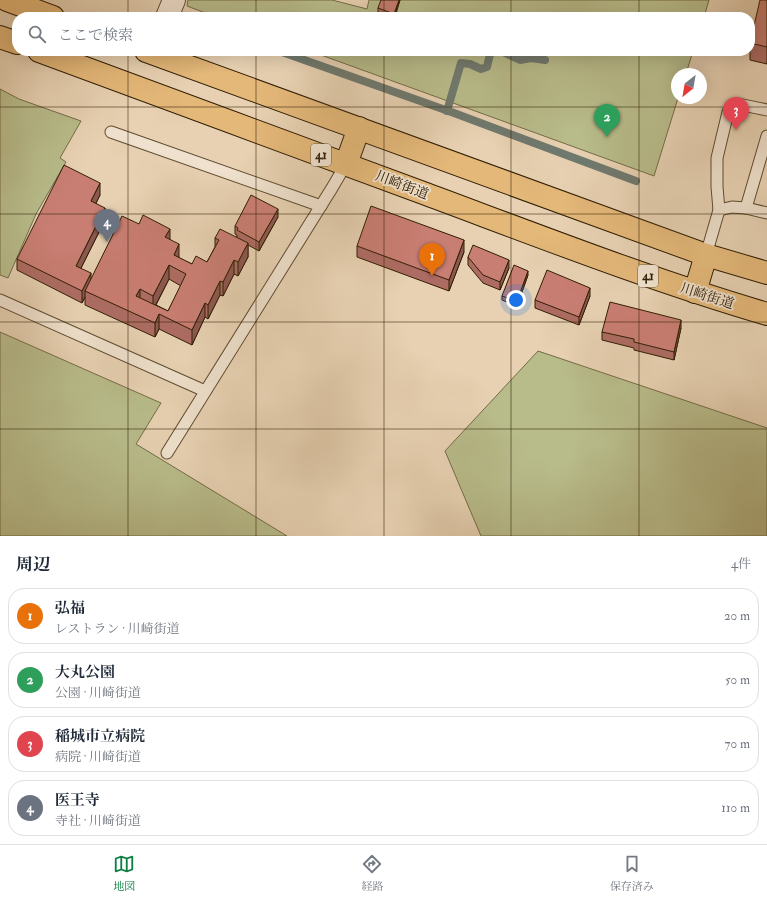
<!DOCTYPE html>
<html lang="ja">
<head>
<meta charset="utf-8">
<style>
	body { margin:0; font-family:"IM FELL Double Pica","Noto Serif JP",serif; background:#f6f6f7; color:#1f2937 }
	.compass { position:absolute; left:671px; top:68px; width:36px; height:36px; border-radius:50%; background:#fff; box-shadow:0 4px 16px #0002; rotate:211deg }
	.you { position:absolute; left:516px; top:300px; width:14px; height:14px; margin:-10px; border:3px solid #fff; border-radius:50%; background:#1a73e8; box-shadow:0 0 0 6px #1a73e833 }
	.badge { display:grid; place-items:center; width:26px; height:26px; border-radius:50%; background:#0b8043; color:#fff; font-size:13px; font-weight:700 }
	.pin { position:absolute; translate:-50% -33px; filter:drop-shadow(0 1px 2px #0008) }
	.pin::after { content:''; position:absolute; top:21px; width:14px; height:12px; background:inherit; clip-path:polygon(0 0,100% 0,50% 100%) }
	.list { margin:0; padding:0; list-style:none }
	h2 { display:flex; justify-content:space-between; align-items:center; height:52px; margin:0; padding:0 16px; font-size:17px }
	h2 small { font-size:13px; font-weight:400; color:#747a83 }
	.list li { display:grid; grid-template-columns:26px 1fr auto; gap:12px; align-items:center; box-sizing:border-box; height:56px; margin:0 8px 8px; padding:0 8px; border:1px solid #e0e1e3; border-radius:16px }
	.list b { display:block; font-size:15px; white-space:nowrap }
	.list p { margin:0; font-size:13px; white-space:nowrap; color:#747a83 }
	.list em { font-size:13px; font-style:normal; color:#747a83 }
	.icon { flex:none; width:22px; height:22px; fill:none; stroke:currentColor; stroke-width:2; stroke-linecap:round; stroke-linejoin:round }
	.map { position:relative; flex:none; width:767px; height:536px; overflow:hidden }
	.search { position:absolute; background:#fff; box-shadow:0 4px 16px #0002; left:12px; right:12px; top:12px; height:44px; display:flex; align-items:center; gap:10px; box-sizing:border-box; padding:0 14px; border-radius:16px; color:#747a83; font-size:15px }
	.sheet { height:308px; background:#fff }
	nav { display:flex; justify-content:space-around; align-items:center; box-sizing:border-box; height:56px; border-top:1px solid #e0e1e3; background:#fff; font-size:11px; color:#747a83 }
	nav a { display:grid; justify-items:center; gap:2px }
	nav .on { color:#0b8043 }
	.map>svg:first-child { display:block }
	.green { fill:#b8bb8a; stroke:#746c47 }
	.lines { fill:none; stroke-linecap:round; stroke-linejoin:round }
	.stream { stroke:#6f796e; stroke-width:8 }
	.service-casing { stroke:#5e4b30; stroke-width:13 }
	.minor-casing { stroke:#5e4b30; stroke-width:24 }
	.primary-casing { stroke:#311e04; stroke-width:24 }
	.service { stroke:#efe1cd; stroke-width:11 }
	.minor { stroke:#efe1cd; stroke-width:22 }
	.primary { stroke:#e4b879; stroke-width:22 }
	.wall { fill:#ad6c63; stroke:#311e04; fill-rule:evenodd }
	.shaded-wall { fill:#8d5850; stroke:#311e04 }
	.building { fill:#c97e73; stroke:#311e04; fill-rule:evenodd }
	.grid { fill:none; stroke:#311e04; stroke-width:1; stroke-opacity:0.55 }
	.labels { text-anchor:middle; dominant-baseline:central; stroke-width:3.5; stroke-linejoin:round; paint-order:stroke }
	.shield { fill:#efe1cd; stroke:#6a5840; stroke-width:1 }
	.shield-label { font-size:13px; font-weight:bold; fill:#311e04 }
	.street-label { font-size:14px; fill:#311e04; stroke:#efe1cd }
</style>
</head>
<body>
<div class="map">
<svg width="767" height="536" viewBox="0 0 767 536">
	<rect width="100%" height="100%" fill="#e7d1b2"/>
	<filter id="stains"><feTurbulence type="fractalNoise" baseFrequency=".005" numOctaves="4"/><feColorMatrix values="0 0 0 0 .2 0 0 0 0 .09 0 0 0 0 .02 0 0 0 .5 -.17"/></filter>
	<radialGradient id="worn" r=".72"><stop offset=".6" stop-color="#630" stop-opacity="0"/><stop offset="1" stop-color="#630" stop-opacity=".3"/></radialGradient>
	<!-- green -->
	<g class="green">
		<path d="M188 0H332L367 9 369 0H709L704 17H216L187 6Z"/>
		<path d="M310 51H693L686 74H677V98H678L654 176Z"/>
		<path d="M0 89 19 99 81 121 60 158 66 162 36 214 8 278 0 275Z"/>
		<path d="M0 332 161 403 136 444 287 536H0Z"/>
		<path d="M538 351 767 428V536H481L445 451Z"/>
	</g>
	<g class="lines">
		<!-- stream -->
		<g class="stream">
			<path d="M279 51 454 113 636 181"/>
			<path d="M501 51 520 60 531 58 545 60"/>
			<path d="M447 111 461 63 470 64 481 69 487 67 490 54 495 51"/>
		</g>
		<!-- service casing -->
		<g class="service-casing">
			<g id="service">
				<path d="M111 132 321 206"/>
				<path d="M746 208 767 136"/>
				<path d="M719 210 732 207 746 208 767 213"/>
				<path d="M706 255 719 210 717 187V158L728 112 738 104 767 110"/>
				<path d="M0 300 205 391"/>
				<path d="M167 453 332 188 346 164"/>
			</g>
		</g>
		<!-- minor casing -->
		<g class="minor-casing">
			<path id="minor" d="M167 17 174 0"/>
		</g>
		<!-- primary casing -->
		<g class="primary-casing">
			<g id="primary">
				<path d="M7 0 53 17"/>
				<path d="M0 37 17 43"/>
				<path d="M39 51C168 99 297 146 426 194 539 236 651 280 767 314"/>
				<path d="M146 51 706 255 767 273"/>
				<path d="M346 164 359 128"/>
				<path d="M695 292 706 255"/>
			</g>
		</g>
		<!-- service -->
		<use href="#service" class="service"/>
		<!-- minor -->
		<use href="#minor" class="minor"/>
		<!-- primary -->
		<use href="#primary" class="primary"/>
	</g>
	<!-- wall -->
	<g class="wall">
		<path d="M400 0 395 17H392L378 12V8Z"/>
		<path d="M767 0V64L750 60V42Z"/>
		<path d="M100 195 96 203 105 220 81 268 91 279 170 239 179 258 192 264 207 262 215 247V238L237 237V235L235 234V226L278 217 259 251 248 245V257L238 276 234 274 223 296 220 295 208 319 205 317 192 345 159 329 155 337 85 305V297L82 303 17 270V259ZM169 279 181 286 168 311 156 305Z"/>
		<path d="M357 246 464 252 449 291 357 257Z"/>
		<path d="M468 257 509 268 500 290 483 283 468 265Z"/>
		<path d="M528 275 517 306 502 300V296Z"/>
		<path d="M590 296 579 325 535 308V300Z"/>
		<path d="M681 328 674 360 634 350V348L602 340V332Z"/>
	</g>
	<!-- shaded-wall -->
	<g class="shaded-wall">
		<path d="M399 0H400L394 17V14Z"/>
		<path d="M100 183V195L91 213V201Z"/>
		<path d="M105 208V220L76 278V266Z"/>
		<path d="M278 209V217L259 251V242Z"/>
		<path d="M170 229V243L165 237Z"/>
		<path d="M464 240V252L449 291V280Z"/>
		<path d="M248 243V257L238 276V262Z"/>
		<path d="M179 244V258L174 255Z"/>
		<path d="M234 260V274L223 296V282Z"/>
		<path d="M509 260V268L500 290V282Z"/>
		<path d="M169 265V279L153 310V296Z"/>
		<path d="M528 271V275L517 306V301Z"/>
		<path d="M91 273V285L85 291V297L82 303V291Z"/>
		<path d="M220 281V295L208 319V305Z"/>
		<path d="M590 288V296L579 325V317Z"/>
		<path d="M140 289V303L136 296Z"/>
		<path d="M205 303V317L192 345V330Z"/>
		<path d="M159 314V329L155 337V323Z"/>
		<path d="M681 320V328L674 360V352Z"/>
	</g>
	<!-- building -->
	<g class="building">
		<path d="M381 0H399L394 14 378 8Z"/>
		<path d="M760 0H767V47L750 43Z"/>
		<path d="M64 165 100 183 91 201 105 208 76 266 91 273 82 291 17 259Z"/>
		<path d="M251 195 278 209 259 242 237 230 238 228 235 226Z"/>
		<path d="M371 206 464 240 449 280 357 246Z"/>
		<path d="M143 215 170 229 165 237 179 244 174 255 192 264 196 256 207 262 219 240 215 238 220 229 248 243 238 262 234 260 223 282 220 281 208 305 205 303 192 330 159 314 155 323 85 291 122 216 139 224ZM169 265 186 274 168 311 136 296 140 289 153 296Z"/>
		<path d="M473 245 509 260 500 282 483 275 468 257Z"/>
		<path d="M514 265 528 271 517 301 502 296Z"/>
		<path d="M547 270 590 288 579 317 535 300Z"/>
		<path d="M610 302 681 320 674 352 634 342V339L602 332Z"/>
	</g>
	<!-- grid -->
	<path class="grid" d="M128 0V17M256 0V17M384 0V17M511 0V17M639 0V17M128 51V536M256 51V536M384 51V536M511 51V536M639 51V536M0 107H767M0 214H767M0 322H767M0 429H767"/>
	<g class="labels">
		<!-- shield labels -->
		<g class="shield">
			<rect x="311" y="144" width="20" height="22" rx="3"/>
			<rect x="638" y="265" width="20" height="22" rx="3"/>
		</g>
		<g class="shield-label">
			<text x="321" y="155">41</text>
			<text x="648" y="276">41</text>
		</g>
		<!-- street labels -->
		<g class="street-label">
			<text transform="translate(402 185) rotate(21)">川崎街道</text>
			<text transform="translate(707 296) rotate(18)">川崎街道</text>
		</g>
	</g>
	<rect width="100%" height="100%" filter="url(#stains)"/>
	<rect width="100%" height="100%" fill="url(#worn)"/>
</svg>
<svg class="compass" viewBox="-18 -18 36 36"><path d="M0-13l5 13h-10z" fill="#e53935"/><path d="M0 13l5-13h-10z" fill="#747a83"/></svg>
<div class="you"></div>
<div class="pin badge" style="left:432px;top:276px;background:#e8710a">1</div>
<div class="pin badge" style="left:607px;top:137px;background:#2e9e5b">2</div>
<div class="pin badge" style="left:736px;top:130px;background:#e0444e">3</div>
<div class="pin badge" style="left:107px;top:242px;background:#6b7280">4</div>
<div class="search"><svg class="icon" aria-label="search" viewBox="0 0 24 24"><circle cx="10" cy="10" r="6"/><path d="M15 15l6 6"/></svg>ここで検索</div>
</div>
<section class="sheet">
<h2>周辺<small>4件</small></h2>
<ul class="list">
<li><span class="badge" style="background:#e8710a">1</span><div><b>弘福</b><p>レストラン · 川崎街道</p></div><em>20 m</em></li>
<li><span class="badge" style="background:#2e9e5b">2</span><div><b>大丸公園</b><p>公園 · 川崎街道</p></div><em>50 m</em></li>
<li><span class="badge" style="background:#e0444e">3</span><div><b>稲城市立病院</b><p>病院 · 川崎街道</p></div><em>70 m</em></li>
<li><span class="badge" style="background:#6b7280">4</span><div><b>医王寺</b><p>寺社 · 川崎街道</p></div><em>110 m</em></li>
</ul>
</section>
<nav>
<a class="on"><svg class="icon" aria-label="map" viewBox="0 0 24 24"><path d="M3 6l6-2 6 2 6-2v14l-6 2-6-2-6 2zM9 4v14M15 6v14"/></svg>地図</a>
<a><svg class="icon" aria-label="directions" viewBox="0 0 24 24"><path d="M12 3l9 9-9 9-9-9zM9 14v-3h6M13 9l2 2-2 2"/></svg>経路</a>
<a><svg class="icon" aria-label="saved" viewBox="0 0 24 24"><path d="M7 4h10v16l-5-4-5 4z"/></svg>保存済み</a>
</nav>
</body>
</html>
